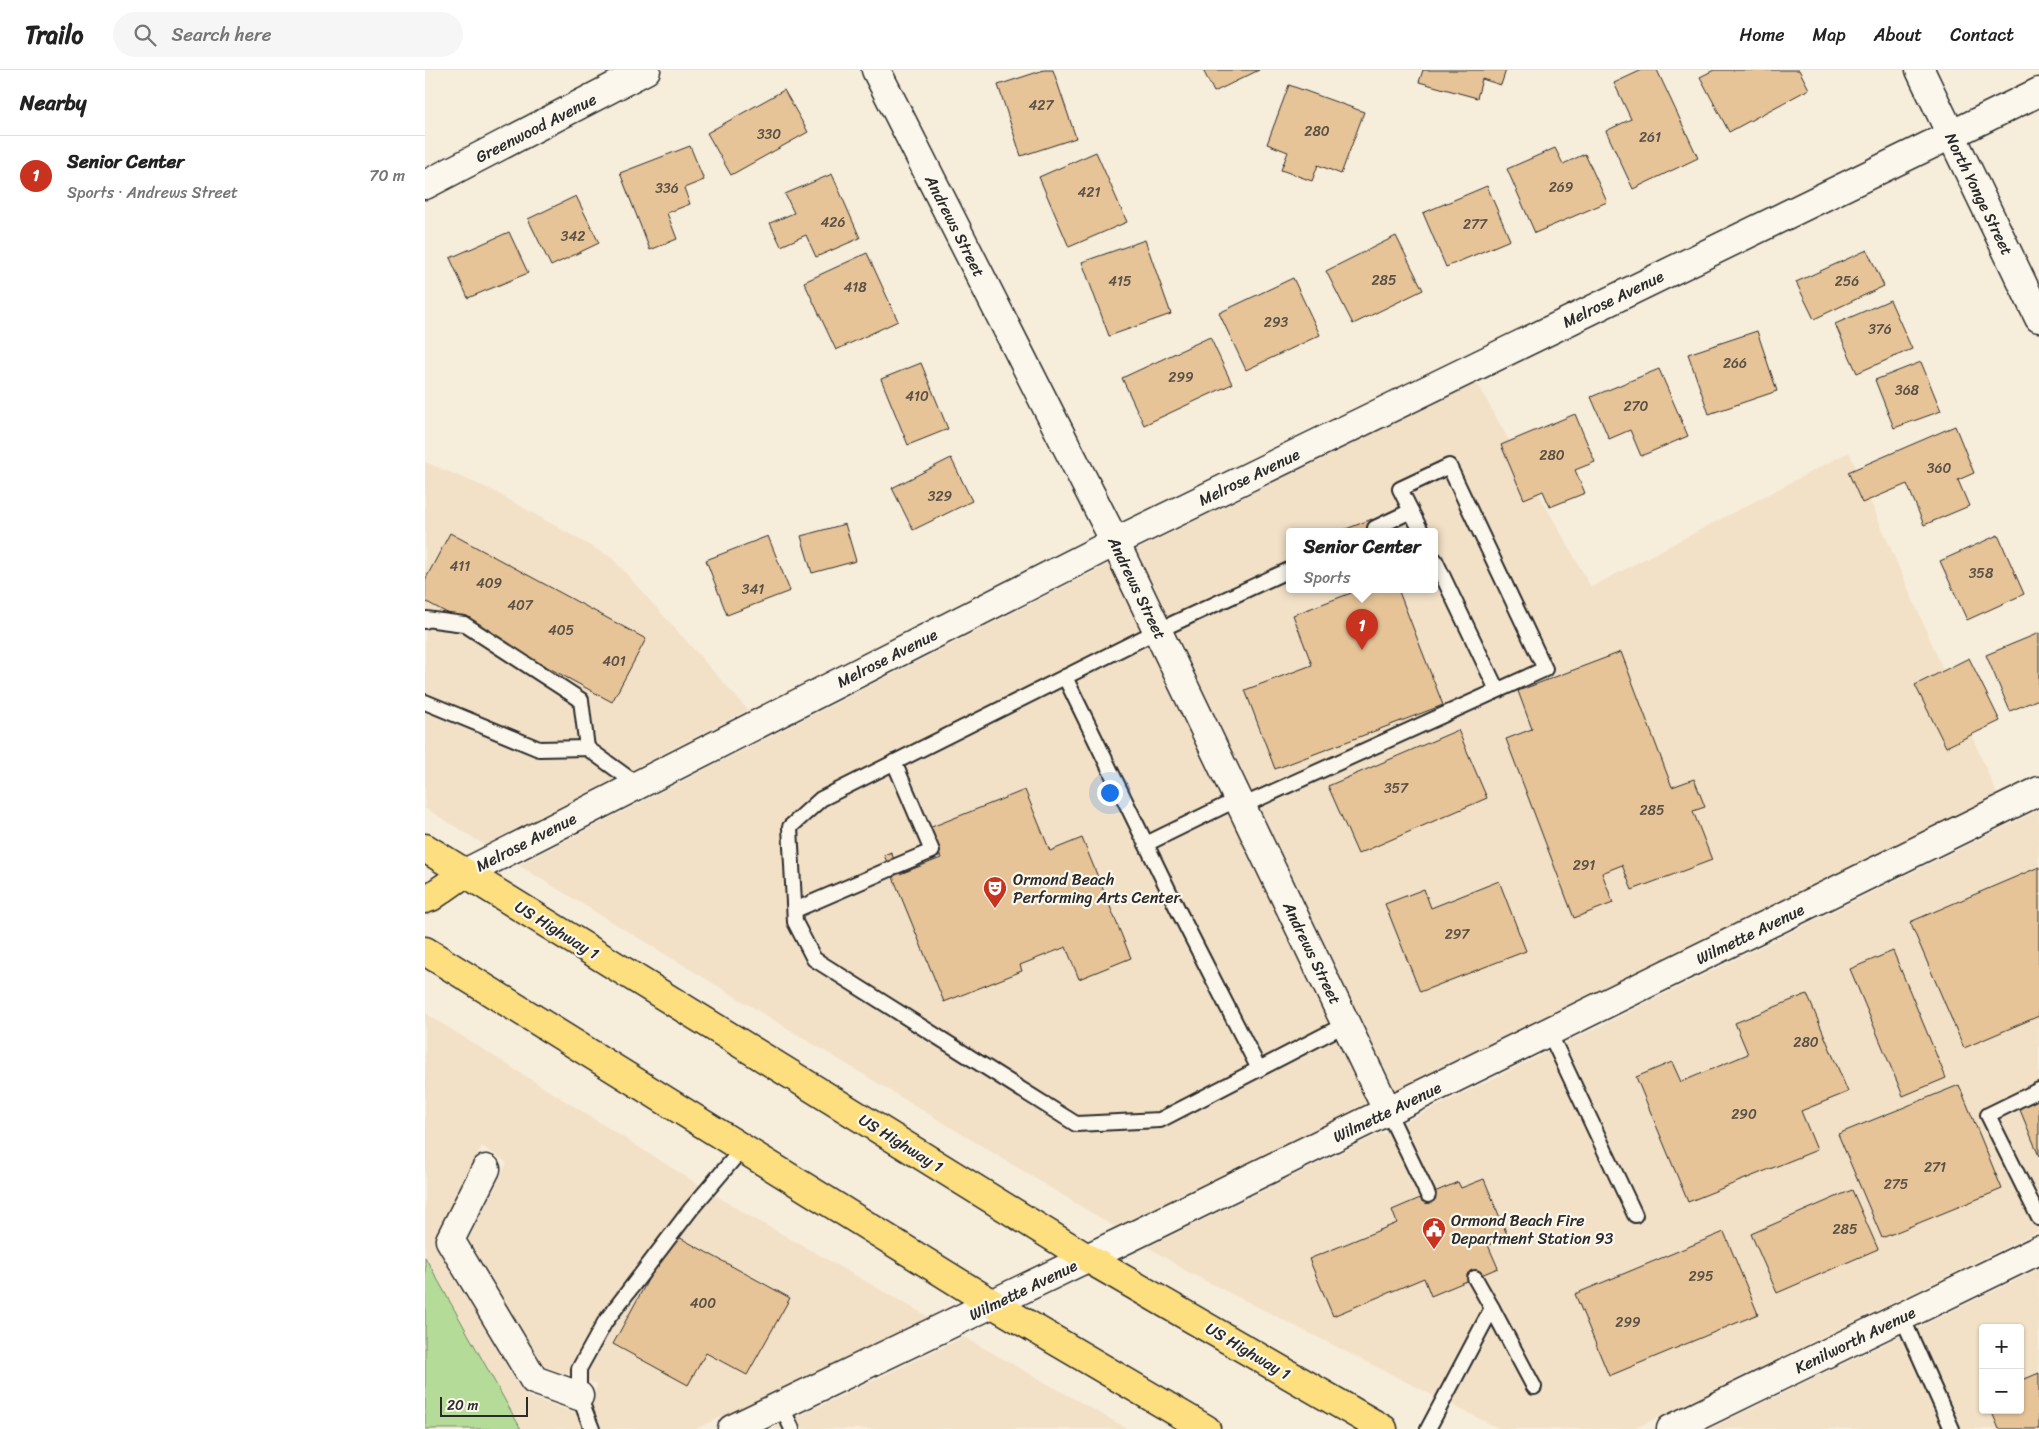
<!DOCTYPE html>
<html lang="en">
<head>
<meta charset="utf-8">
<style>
	body { margin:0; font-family:Sriracha,sans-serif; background:#f6f6f6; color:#222 }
	.controls { position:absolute; right:15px; bottom:15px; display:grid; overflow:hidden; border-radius:5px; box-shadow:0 1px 4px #0004 }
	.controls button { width:45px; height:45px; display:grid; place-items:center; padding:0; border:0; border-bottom:1px solid #e0e0e0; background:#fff; color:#222; font:25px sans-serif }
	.scale { position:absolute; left:15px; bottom:12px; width:88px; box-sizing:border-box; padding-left:5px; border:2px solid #2b2b2b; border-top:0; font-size:14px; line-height:18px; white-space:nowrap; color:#2b2b2b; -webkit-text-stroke:4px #fbf7ec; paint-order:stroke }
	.you { position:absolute; left:684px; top:722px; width:18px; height:18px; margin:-12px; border:4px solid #fff; border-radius:50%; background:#1a73e8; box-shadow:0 0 0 8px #1a73e833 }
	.badge { display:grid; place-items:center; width:32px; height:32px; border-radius:50%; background:#c8321e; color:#fff; font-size:16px; font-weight:700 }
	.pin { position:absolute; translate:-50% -41px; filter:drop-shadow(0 1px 2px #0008) }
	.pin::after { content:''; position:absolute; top:26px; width:18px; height:15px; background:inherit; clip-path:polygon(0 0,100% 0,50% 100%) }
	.popup { position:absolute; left:861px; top:458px; width:152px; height:65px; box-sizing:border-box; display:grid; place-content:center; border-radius:5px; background:#fff; filter:drop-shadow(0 1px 4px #0005); font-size:16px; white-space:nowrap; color:#767676 }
	.popup b { font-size:19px; color:#222 }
	.popup::after { content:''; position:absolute; left:50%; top:100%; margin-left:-10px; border:10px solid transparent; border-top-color:#fff }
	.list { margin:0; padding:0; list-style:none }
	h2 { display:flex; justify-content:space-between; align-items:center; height:65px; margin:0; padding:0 20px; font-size:21px }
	h2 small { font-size:16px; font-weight:400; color:#767676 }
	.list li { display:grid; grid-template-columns:32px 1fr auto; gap:15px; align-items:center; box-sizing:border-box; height:80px; padding:0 20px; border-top:1px solid #e0e0e0 }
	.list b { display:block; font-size:19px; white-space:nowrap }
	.list p { margin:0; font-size:16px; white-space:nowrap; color:#767676 }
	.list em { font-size:16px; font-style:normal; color:#767676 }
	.icon { flex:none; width:28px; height:28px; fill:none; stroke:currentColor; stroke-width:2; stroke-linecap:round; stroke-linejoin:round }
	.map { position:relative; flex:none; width:1614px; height:1359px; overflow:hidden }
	header { display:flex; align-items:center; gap:30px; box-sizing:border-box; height:70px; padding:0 25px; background:#fff; border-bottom:1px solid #e0e0e0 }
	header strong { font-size:24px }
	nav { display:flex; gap:28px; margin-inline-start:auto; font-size:18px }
	.search { width:350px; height:45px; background:#f6f6f6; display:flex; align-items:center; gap:12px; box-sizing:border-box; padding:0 18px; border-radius:28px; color:#767676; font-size:19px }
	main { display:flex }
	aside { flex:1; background:#fff }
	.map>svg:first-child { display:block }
	.built { fill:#f2e1c7; fill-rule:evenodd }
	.green { fill:#b4dc98; stroke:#708462 }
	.building { fill:#e6c498; stroke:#2b2b2b }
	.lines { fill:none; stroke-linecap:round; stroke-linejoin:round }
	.service-casing { stroke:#2b2b2b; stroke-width:18 }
	.minor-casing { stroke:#2b2b2b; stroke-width:31 }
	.tertiary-casing { stroke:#2b2b2b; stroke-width:31 }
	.primary-casing { stroke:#2b2b2b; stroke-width:31 }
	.service { stroke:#fbf7ec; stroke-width:14 }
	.minor { stroke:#fbf7ec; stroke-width:28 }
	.tertiary { stroke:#fbf7ec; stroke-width:28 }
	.primary { stroke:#fddf80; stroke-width:28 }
	.labels { text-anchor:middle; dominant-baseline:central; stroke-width:4.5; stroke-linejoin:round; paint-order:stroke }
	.number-label { font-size:14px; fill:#5a5146 }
	.street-label { font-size:16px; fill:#2b2b2b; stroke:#fbf7ec }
	.poi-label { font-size:16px; fill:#2b2b2b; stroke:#fbf7ec; text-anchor:start }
</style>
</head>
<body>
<header>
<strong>Trailo</strong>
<div class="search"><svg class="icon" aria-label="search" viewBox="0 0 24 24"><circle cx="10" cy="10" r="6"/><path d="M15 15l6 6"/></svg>Search here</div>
<nav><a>Home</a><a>Map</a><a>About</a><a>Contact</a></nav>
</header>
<main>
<aside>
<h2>Nearby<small></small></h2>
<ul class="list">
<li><span class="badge">1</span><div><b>Senior Center</b><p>Sports · Andrews Street</p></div><em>70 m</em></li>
</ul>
</aside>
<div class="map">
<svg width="1614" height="1359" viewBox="0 0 1614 1359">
	<rect width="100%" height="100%" fill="#f7eddb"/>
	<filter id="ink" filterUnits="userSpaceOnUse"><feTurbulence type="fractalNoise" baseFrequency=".02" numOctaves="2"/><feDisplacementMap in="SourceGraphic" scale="10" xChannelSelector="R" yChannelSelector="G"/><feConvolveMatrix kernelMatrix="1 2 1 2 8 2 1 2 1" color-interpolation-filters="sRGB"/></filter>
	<g filter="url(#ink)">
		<!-- built -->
		<g class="built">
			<path d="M1052 313 1166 517 1424 382 1572 724 970 1020 711 480ZM864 461H1010V519H864Z"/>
			<path d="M0 392 67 420 187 488 323 640 60 775 0 738Z"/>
			<path d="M684 494 943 1033 690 1157 93 795Z"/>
			<path d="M1614 740V1161L1209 1359H1075L763 1202 723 1177 956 1063 958 1064 970 1057Z"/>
			<path d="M0 943 314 1140 504 1247 271 1359H96L0 1187ZM57 1076 82 1093 43 1170 118 1296 172 1314 164 1347 105 1327 96 1320 13 1180V1162Z"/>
			<path d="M1614 1199V1359H1284ZM1558 1258H1595V1340H1558Z"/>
			<path d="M539 1267 703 1359H347Z"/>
		</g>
		<!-- green -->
		<path class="green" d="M0 1187 96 1359H0Z"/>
		<!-- building -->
		<g class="building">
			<path d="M619 0H628L651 68 596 86 573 15Z"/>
			<path d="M778 0H834L789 22Z"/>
			<path d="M998 0H1081L1076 15 1057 9 1052 28 994 12Z"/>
			<path d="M1217 0H1232L1273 88 1208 119 1181 61 1206 49 1189 13Z"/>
			<path d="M1289 0H1374L1384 19 1304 62 1275 7Z"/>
			<path d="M864 15 939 42 916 104 893 95 887 111 856 100 863 82 842 74Z"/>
			<path d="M359 20 383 62 306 105 282 63Z"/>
			<path d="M265 76 279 110 259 118 265 134 242 143 252 169 225 180 195 103Z"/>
			<path d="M1130 78 1138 94 1160 84 1182 132 1110 163 1082 99Z"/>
			<path d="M671 82 702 152 644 177 614 107Z"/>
			<path d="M407 104 435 168 391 187 381 165 356 176 345 153 369 143 360 124Z"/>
			<path d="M1062 116 1085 170 1021 197 998 143Z"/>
			<path d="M151 126 174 173 126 196 103 149Z"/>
			<path d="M84 162 103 203 43 228 25 188Z"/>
			<path d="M971 166 998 220 928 254 901 201Z"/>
			<path d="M720 170 746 244 684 266 657 192Z"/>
			<path d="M1442 180 1459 216 1389 249 1371 212Z"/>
			<path d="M442 183 473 251 411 280 379 212Z"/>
			<path d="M868 208 895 265 821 300 794 243Z"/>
			<path d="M1465 230 1487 279 1432 303 1410 254Z"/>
			<path d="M1332 261 1352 321 1284 344 1263 284Z"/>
			<path d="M785 267 807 314 719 355 697 308Z"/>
			<path d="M1496 292 1516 341 1469 358 1450 310Z"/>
			<path d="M496 293 523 359 483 375 456 309Z"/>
			<path d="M1234 299 1263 366 1216 386 1205 360 1184 369 1166 327Z"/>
			<path d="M1150 344 1170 392 1150 400 1160 423 1125 437 1118 421 1099 429 1076 375Z"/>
			<path d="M1530 356 1549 403 1533 410 1544 436 1499 455 1482 414 1437 433 1423 402Z"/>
			<path d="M526 388 547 431 488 460 467 418Z"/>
			<path d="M947 449 951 461H916Z"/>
			<path d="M420 454 431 491 387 503 376 466Z"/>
			<path d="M25 463 221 569 187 632 0 531V510Z"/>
			<path d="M1573 465 1599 524 1542 550 1515 491Z"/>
			<path d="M343 466 365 521 302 545 281 490Z"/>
			<path d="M924 519H973L1018 635 850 699 820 620 887 595 868 545 926 523Z"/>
			<path d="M1614 563V629L1585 641 1561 585Z"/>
			<path d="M1196 582 1247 717 1269 709 1280 737 1268 741 1287 790 1207 820 1197 795 1177 803 1188 833 1149 848 1081 669 1107 659 1093 621Z"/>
			<path d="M1544 588 1575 651 1521 677 1490 615Z"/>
			<path d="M1033 660 1062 728 933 784 903 716Z"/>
			<path d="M600 720 625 781 657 768 706 888 654 909 641 877 595 895 597 901 519 932 459 785 466 782 475 804 516 788 504 758Z"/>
			<path d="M1614 797V946L1539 978 1485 852Z"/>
			<path d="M1074 811 1101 881 995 922 960 834 999 819 1006 838Z"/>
			<path d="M1468 881 1521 1008 1478 1026 1425 899Z"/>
			<path d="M1382 924 1423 1022 1376 1041 1392 1080 1263 1132 1211 1007 1247 992 1256 1012 1323 984 1310 953Z"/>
			<path d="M1534 1015 1577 1119 1457 1168 1413 1064Z"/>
			<path d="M1614 1026V1086L1593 1035Z"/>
			<path d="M1059 1109 1083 1167 1063 1175 1073 1198 1006 1226 999 1208 908 1246 884 1189 972 1153 967 1140 1033 1112 1036 1118Z"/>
			<path d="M1427 1120 1453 1179 1352 1223 1326 1164Z"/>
			<path d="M1299 1162 1333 1244 1184 1306 1150 1224Z"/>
			<path d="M248 1164 365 1228 322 1305 281 1283 263 1315 188 1274Z"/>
			<path d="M1614 1303V1359H1574L1566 1340H1595V1311Z"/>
		</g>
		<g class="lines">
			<!-- service casing -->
			<g class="service-casing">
				<g id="service">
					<path d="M950 458 986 441"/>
					<path d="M1010 490 1072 620"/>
					<path d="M864 500 732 561 396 729 365 757 370 852 389 889 651 1054 735 1050 921 954"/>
					<path d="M0 551 1 549 39 554 156 630 162 678"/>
					<path d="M640 607 754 842 834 999"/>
					<path d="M0 632 114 679 162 678 213 715"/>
					<path d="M469 692 507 781 471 796"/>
					<path d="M817 736 1120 599 1024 396 975 419 996 461"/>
					<path d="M721 774 813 729"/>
					<path d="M370 840 465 799"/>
					<path d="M1124 962 1210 1145"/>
					<path d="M1614 1020 1563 1045 1614 1148"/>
					<path d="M963 1042 1003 1125"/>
					<path d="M1050 1208 1067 1238"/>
					<path d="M1477 1247 1527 1359"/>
					<path d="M356 1335 367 1359"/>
					<path d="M167 1359 154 1326V1299L180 1252 266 1139 317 1079"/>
					<path d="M1003 1359 1067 1238 1109 1317"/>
				</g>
			</g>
			<!-- minor casing -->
			<g class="minor-casing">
				<g id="minor">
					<path d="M451 0 690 472 963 1042"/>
					<path d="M0 115 221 0"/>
					<path d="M40 803 690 472 1614 22"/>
					<path d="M61 1099 25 1170 109 1310 154 1326"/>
					<path d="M1246 1359 1614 1180"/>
				</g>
			</g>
			<!-- tertiary casing -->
			<g class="tertiary-casing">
				<g id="tertiary">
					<path d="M1495 0 1614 248"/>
					<path d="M307 1359 714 1163 1614 721"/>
				</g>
			</g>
			<!-- primary casing -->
			<g class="primary-casing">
				<g id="primary">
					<path d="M0 778 662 1188 958 1359"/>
					<path d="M0 829 6 827 40 803"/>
					<path d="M0 881 568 1234 781 1359"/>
				</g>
			</g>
			<!-- service -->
			<use href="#service" class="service"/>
			<!-- minor -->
			<use href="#minor" class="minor"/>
			<!-- tertiary -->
			<use href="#tertiary" class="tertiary"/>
			<!-- primary -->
			<use href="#primary" class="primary"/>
		</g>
	</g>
	<!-- icons -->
	<defs>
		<g id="theatre-pin" transform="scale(1.25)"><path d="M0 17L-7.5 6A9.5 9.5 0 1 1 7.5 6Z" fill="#c8321e" stroke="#fbf7ec"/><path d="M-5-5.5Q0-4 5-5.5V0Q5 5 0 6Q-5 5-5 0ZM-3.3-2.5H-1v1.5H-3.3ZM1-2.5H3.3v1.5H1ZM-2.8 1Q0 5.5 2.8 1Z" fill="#fff"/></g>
		<g id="civic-pin" transform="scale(1.25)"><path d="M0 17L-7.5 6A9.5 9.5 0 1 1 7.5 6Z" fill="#c8321e" stroke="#fbf7ec"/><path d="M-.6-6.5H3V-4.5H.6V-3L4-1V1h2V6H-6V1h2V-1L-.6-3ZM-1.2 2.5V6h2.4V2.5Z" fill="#fff"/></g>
	</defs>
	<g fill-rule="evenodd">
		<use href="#theatre-pin" x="570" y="818"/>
		<use href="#civic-pin" x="1009" y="1159"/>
	</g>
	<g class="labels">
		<!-- number labels -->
		<g class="number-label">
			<text x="616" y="35">427</text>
			<text x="892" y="61">280</text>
			<text x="344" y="64">330</text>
			<text x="1225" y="67">261</text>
			<text x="1136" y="117">269</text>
			<text x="242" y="118">336</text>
			<text x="664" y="122">421</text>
			<text x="408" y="152">426</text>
			<text x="1050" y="154">277</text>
			<text x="148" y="166">342</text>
			<text x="959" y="210">285</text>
			<text x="695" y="211">415</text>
			<text x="1422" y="211">256</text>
			<text x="430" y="217">418</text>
			<text x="851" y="252">293</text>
			<text x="1455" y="259">376</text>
			<text x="1310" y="293">266</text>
			<text x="756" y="307">299</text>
			<text x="1482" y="320">368</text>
			<text x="492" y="326">410</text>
			<text x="1211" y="336">270</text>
			<text x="1127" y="385">280</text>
			<text x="1514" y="398">360</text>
			<text x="515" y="426">329</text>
			<text x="35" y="496">411</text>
			<text x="1556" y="503">358</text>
			<text x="64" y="513">409</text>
			<text x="328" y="519">341</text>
			<text x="95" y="535">407</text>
			<text x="136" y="560">405</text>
			<text x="189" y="591">401</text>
			<text x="971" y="718">357</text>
			<text x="1227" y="740">285</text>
			<text x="1159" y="795">291</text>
			<text x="1032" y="864">297</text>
			<text x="1381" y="972">280</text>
			<text x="1319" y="1044">290</text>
			<text x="1510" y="1097">271</text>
			<text x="1471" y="1114">275</text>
			<text x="1420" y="1159">285</text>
			<text x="1276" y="1206">295</text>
			<text x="278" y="1233">400</text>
			<text x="1203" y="1252">299</text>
		</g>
		<!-- street labels -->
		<g class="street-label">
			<text transform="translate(111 58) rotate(-27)">Greenwood Avenue</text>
			<text transform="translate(1554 124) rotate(64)">North Yonge Street</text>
			<text transform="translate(530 156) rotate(63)">Andrews Street</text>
			<text transform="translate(1188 229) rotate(-26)">Melrose Avenue</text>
			<text transform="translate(824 407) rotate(-26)">Melrose Avenue</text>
			<text transform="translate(712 518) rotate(64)">Andrews Street</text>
			<text transform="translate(462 588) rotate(-27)">Melrose Avenue</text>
			<text transform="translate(101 772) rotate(-27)">Melrose Avenue</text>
			<text transform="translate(132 860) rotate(32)">US Highway 1</text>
			<text transform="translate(1325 864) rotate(-26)">Wilmette Avenue</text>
			<text transform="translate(887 883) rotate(64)">Andrews Street</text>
			<text transform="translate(962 1042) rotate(-26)">Wilmette Avenue</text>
			<text transform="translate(476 1073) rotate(32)">US Highway 1</text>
			<text transform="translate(598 1220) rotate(-26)">Wilmette Avenue</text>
			<text transform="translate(1430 1270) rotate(-26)">Kenilworth Avenue</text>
			<text transform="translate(823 1281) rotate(31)">US Highway 1</text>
		</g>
		<!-- poi labels -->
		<g class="poi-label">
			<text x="588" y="809">Ormond Beach<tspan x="588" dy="18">Performing Arts Center</tspan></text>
			<text x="1026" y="1150">Ormond Beach Fire<tspan x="1026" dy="18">Department Station 93</tspan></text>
		</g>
	</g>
</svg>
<div class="controls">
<button>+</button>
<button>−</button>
</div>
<div class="scale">20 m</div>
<div class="you"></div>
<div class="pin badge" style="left:937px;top:580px">1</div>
<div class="popup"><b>Senior Center</b>Sports</div>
</div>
</main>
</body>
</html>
